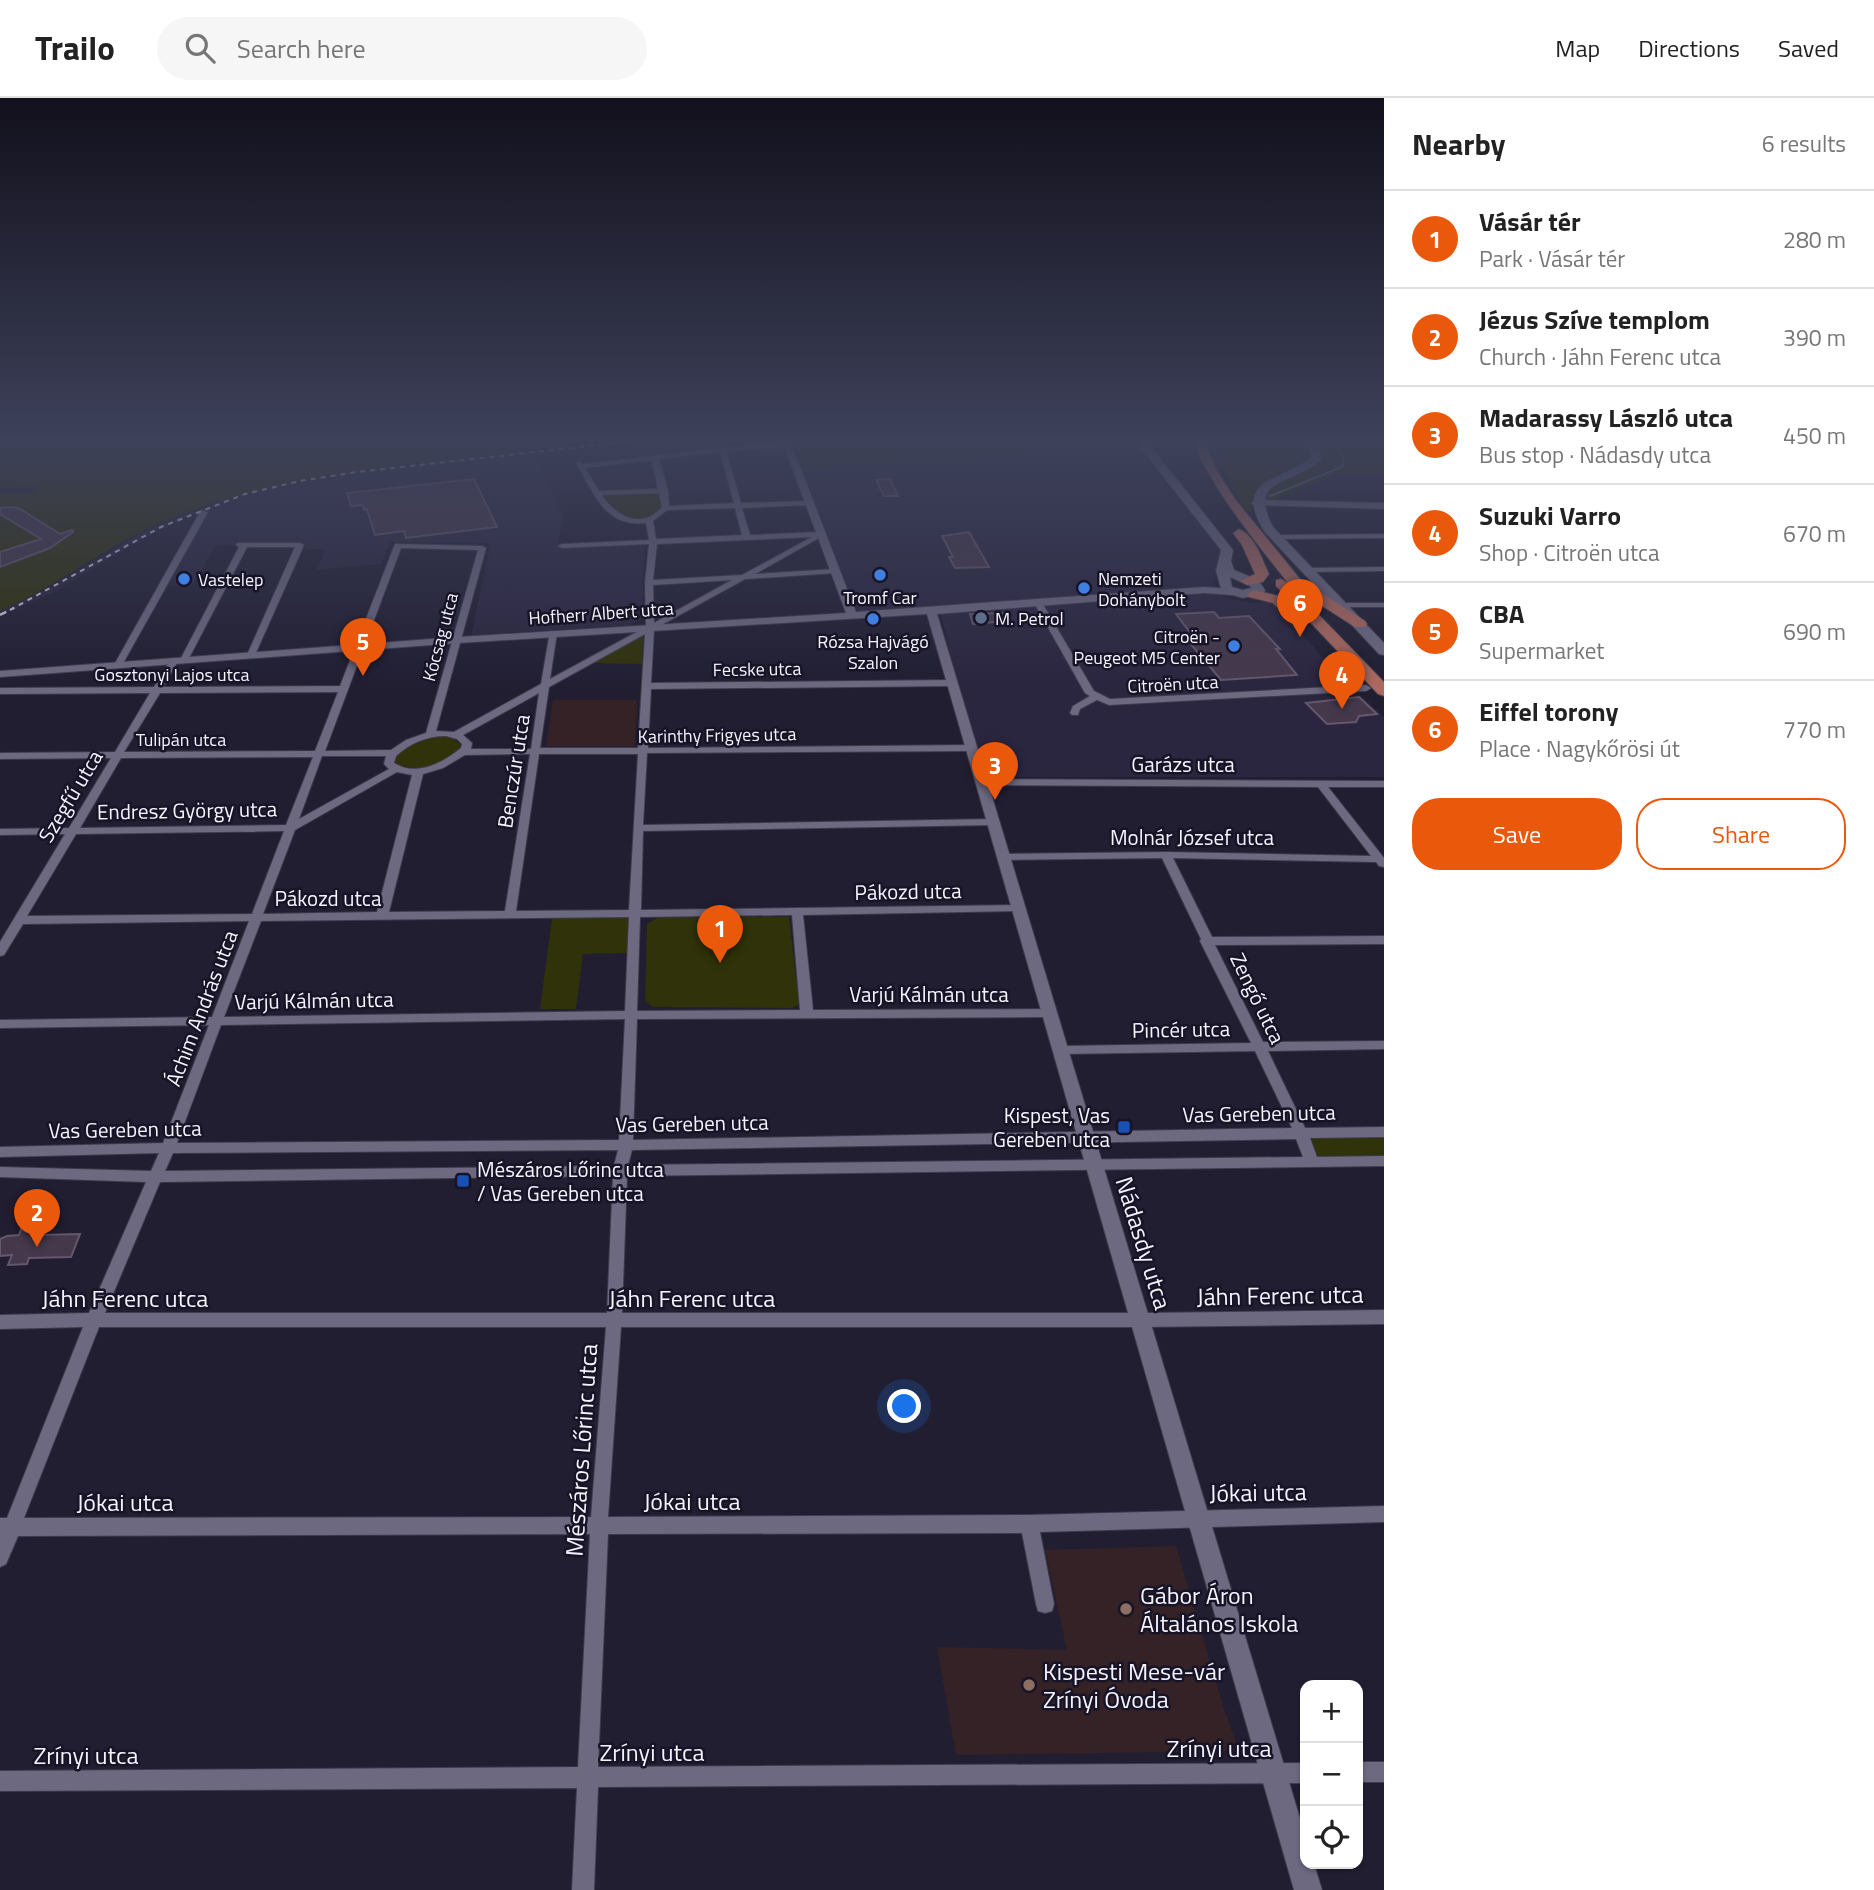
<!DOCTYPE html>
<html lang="en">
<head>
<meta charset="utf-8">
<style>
	body { margin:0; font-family:"Titillium Web",sans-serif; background:#f6f6f6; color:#222 }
	.controls { position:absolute; right:21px; bottom:21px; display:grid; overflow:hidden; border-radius:14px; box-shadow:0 2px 5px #0004 }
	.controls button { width:63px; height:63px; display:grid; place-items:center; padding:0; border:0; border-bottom:2px solid #e0e0e0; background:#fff; color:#222; font:35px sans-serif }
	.you { position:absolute; left:905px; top:1309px; width:24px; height:24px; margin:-18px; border:5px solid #fff; border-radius:50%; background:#1a73e8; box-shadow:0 0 0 10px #1a73e833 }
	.badge { display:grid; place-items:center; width:46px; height:46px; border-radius:50%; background:#ea580c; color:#fff; font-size:23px; font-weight:700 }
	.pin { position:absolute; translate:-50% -58px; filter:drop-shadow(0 2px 4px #0008) }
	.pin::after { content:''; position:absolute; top:37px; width:24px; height:21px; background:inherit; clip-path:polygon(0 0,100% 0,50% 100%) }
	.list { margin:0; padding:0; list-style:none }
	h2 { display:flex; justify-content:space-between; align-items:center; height:91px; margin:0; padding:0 28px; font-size:30px }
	h2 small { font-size:23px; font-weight:400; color:#767676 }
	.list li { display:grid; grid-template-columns:46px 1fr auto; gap:21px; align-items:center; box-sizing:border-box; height:98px; padding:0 28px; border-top:2px solid #e0e0e0 }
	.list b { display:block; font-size:26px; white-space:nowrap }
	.list p { margin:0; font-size:23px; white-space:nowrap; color:#767676 }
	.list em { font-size:23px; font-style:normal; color:#767676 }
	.actions { display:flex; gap:14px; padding:21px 28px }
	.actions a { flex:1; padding:16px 0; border:2px solid #ea580c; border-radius:28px; text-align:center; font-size:24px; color:#ea580c }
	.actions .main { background:#ea580c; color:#fff }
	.icon { flex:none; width:38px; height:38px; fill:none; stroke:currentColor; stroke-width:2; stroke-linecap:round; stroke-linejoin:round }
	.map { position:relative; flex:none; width:1384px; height:1792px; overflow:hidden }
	header { display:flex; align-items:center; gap:42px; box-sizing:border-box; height:98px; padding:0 35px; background:#fff; border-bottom:2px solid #e0e0e0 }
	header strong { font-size:33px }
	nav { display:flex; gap:38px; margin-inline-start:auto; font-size:24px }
	.search { width:490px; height:63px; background:#f6f6f6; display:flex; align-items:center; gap:18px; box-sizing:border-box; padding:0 24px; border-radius:38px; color:#767676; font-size:26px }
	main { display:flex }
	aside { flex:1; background:#fff }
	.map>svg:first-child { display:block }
	.built { fill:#2b2640 }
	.education { fill:#352226 }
	.green { fill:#303209 }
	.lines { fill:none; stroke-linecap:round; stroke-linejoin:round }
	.stream { stroke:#5a6d8b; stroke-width:2 }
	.building { fill:#45384b; stroke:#65576c; stroke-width:2 }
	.minor-casing { stroke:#3e3b4b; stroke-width:2 }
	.tertiary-casing { stroke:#3e3b4b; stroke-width:2 }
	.secondary-casing { stroke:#3e3b4b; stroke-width:2 }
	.primary-casing { stroke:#3e3b4b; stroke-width:2 }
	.minor { fill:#6d6981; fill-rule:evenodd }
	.tertiary { fill:#6d6981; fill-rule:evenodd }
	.secondary { fill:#6d6981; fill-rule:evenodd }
	.primary { fill:#ac695f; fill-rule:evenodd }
	.rail-far1 { stroke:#d5d2df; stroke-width:2; stroke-dasharray:5 5; stroke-linecap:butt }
	.rail { stroke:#d5d2df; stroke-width:2.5; stroke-dasharray:7 7; stroke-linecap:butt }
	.shop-dot { fill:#3f7fe0; stroke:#181427; stroke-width:2.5 }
	.service-dot { fill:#5c6f8a; stroke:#181427; stroke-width:2.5 }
	.transit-dot { fill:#1a4fb4; stroke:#181427; stroke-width:2.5 }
	.education-dot { fill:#8d6e63; stroke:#181427; stroke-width:2.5 }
	.labels { text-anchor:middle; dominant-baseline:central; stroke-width:5; stroke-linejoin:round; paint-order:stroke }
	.far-poi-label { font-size:18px; fill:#f5f3fe; stroke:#181427; text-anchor:start }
	.far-street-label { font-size:18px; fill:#f5f3fe; stroke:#181427 }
	.street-label { font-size:21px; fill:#f5f3fe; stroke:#181427 }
	.poi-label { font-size:21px; fill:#f5f3fe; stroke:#181427; text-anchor:end }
	.near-street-label { font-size:24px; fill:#f5f3fe; stroke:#181427 }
	.near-poi-label { font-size:24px; fill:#f5f3fe; stroke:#181427; text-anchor:start }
</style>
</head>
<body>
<header>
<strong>Trailo</strong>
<div class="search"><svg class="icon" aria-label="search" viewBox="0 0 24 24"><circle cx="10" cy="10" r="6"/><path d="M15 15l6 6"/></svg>Search here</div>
<nav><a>Map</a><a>Directions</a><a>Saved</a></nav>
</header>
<main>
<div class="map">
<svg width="1384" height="1792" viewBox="0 0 1384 1792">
	<rect width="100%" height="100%" fill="#211e32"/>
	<!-- built -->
	<g class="built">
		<path d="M651 340H669L534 355 563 418 557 451 645 447 642 520 630 527 471 537 491 445 391 444 381 466 316 472 326 451H305L307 445 216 447 193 487 157 488 200 413 138 443 56 493 0 518V513L48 491 150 430 242 396 343 374Z"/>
		<path d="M1007 340H1128L1222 452 1223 461 1213 486 1224 500 1253 505 1273 504 1334 572 1384 619V679H990L961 607 939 507 858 514 800 369 1037 357Z"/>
	</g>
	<!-- education -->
	<g class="education">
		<path d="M553 602H637L635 648H546Z"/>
		<path d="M1176 1448 1225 1614 1239 1653 956 1657 937 1549 1067 1552 1045 1452Z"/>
	</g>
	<!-- green -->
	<g class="green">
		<path d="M0 340 565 341 561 343 563 350C424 365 283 371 153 428 100 452 54 490 0 513V395H34L39 389 0 390Z"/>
		<path d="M795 340H1007L1038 357 800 369 795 354 800 353Z"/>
		<path d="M1206 340H1335L1350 348 1384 347V377H1334L1246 413C1231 389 1221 363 1206 340Z"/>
		<path d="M664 393 665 412 640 423 614 418 598 395Z"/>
		<path d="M637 539H643L642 566 592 565Z"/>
		<path d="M440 638 451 639 461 647C453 670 415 674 396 666L395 659C408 647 423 641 440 638Z"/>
		<path d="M630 819 627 855 583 856 576 911H540L552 820Z"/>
		<path d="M659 819H789L799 906 792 910 653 909 645 903 647 826Z"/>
		<path d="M1384 1037V1061L1319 1060 1308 1038Z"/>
	</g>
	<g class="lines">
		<!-- stream -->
		<path class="stream" d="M1270 398 1342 369 1344 359 1336 347 1324 340"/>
	</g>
	<!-- building -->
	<g class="building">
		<path d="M474 381 497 429 406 440 404 433 375 437 367 411 364 412 363 407 351 408 347 395Z"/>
		<path d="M890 381 898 398H884L876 382Z"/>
		<path d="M13 409 20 411 60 436 72 432 73 434 50 450 0 469V454L41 441 0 416V410Z"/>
		<path d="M969 434 989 469 955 470 949 459H953L942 438Z"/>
		<path d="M1214 514 1219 520 1249 518 1280 551H1276L1297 577 1221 582 1189 544H1197L1176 516Z"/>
		<path d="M1004 515 1005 523 973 526 970 516Z"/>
		<path d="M1359 599 1377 616 1359 618 1356 624 1327 626 1306 605Z"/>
		<path d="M42 1128 39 1137 80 1136 71 1159 29 1160 27 1166 8 1167 12 1157 0 1158V1141L7 1138 19 1137 22 1129Z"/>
	</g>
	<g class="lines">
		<!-- minor casing -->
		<g class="minor-casing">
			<g id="minor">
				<path d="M561 340H602L570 345Z"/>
				<path d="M755 346 787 345 790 347 787 349 726 353 741 405 809 403 813 405 809 407 742 410 750 437 818 434 826 436 755 476 836 471 840 473 836 475 745 481 654 531 651 585 951 582 956 585 951 588 651 591 648 650 971 647 976 650 971 653 647 655 643 727 994 721 999 724 994 727 643 733 641 812 1020 807 1024 809 1026 811 1024 813 803 817 813 912 1051 911 1057 915 1051 919 637 921 633 1042 1292 1030 1255 953 1062 956 1056 952 1062 948 1251 945 1200 843 1201 841 1162 760 1004 762 999 759 1004 756 1166 754 1371 758 1318 689 982 687 977 684 982 681 1384 683V689H1328L1384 760V769L1379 768 1376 764 1173 760 1212 839 1384 838V846L1215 847 1263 944 1384 943V951L1268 953 1305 1030 1384 1029V1039L1310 1040 1317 1059 1384 1058V1068L627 1078 622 1215H1140L1384 1212V1226L1140 1229H621L608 1419 1029 1417 1384 1408V1424L1040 1434 1054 1506 1052 1513 1045 1515 1038 1513 1036 1506 1022 1435 608 1436 598 1669 1305 1665V1685L598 1689 594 1792H572L577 1690 0 1693V1673L578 1669 590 1436 18 1438 6 1466 0 1469V1420H7L83 1229 0 1231V1217L89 1215 146 1084 0 1079V1069L151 1073 159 1055 0 1059V1049L163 1045 209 927 0 930V922L212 919 249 823 23 826 4 857 0 858V844L65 736 0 737V731L69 730 111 660 0 661V655L115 654 150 595 0 596V590L154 589 171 561 174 560 178 563 163 589 340 588 395 446 482 448 486 450 436 633 454 634 541 586 550 533 557 535 550 581 646 529 645 485 649 446 562 450 558 448 562 446 649 442 646 425C604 430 594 394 576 365L577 364H581L583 366ZM720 354 734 405 669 408 668 393 659 361ZM652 362 658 391 599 393 585 370ZM659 395 662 409C642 432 616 419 602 397ZM735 410 742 437 656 441 653 423 667 412ZM812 439 742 477 653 482 657 446ZM401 450 478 452 426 635 406 642 391 652 325 653ZM732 482 654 525 653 487ZM645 536 638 650H540L549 589ZM338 594 315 653 124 654 160 595ZM539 595 531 651H471L472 645 463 637ZM446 638 457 641 462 646 461 650C443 665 416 679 394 665L396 658C410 645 427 638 446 638ZM530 656 505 813 389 814 423 676 443 670 465 657ZM539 656H638L629 812 516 813ZM322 658H386L384 666 389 671 299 721ZM313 659 286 727 80 730 121 660ZM397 674 412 677 377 814 263 816 295 732ZM284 733 252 816 27 818 76 736ZM792 817 800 912 637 913 640 819ZM629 819 625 913 224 919 261 823ZM625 921 619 1042 177 1045 221 927ZM1296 1041 1303 1059 628 1067 632 1052ZM618 1052 614 1068 165 1073 173 1055ZM613 1078 607 1215H105L160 1084ZM99 1229H606L591 1419 24 1420Z"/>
				<path d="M201 412 208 414 122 567 115 569 114 567Z"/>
				<path d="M1384 436V440L1276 441 1272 439 1276 437Z"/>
				<path d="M237 445H300L304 447 254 559 247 557 295 449H247L188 562 181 564 180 562 239 449 236 447Z"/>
				<path d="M1384 469V473L1307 474 1303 472 1307 470Z"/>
				<path d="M1034 501 1041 503 1094 593 1110 601 1366 587 1371 590 1366 593 1109 607 1097 602 1080 611 1078 617H1072L1070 615 1073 608 1090 598 1085 595 1033 503Z"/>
				<rect x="1339" y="505" width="45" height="4"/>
				<rect x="1358" y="1664" width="26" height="20"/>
			</g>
		</g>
		<!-- tertiary casing -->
		<g class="tertiary-casing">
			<g id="tertiary">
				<path d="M781 340H789L856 514 1204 489 1232 491 1237 494 1232 497 1204 495 937 516 1305 1737V1766H1314L1322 1792H1294L927 516 458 545 0 579V573L458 539 846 515Z"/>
				<path d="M1256 402 1384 405V411L1253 407 1251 405Z"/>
			</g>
		</g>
		<!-- secondary casing -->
		<g class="secondary-casing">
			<g id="secondary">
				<path d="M1133 340H1144L1233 452 1231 463 1234 472 1258 482 1265 492 1264 495 1243 500 1222 494 1216 473 1221 452ZM1230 479 1250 488 1251 490 1243 492 1232 489Z"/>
				<path d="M1294 340H1307L1319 349 1321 361C1294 389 1246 377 1273 429L1384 545V557L1379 556 1264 433C1233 381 1278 384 1311 360L1310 352Z"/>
			</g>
		</g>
		<!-- primary casing -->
		<g class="primary-casing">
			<g id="primary">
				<path d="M1191 340H1202L1217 373 1235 401 1300 481 1365 523 1367 526 1365 529H1355L1291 488 1384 584V598L1378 596 1276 488V482L1281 481 1288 485C1251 438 1215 395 1191 340Z"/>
				<path d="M1239 431C1255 438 1262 461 1269 476L1263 484 1247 487 1240 483 1255 476 1242 447 1233 435Z"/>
				<path d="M1254 492 1283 499 1303 520 1301 523H1291L1273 505 1249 499 1247 496Z"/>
			</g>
		</g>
		<!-- minor -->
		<use href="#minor" class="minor"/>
		<!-- tertiary -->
		<use href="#tertiary" class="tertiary"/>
		<!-- secondary -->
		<use href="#secondary" class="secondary"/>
		<!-- primary -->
		<use href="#primary" class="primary"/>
		<!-- rail-far1 -->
		<path class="rail-far1" d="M10 512 161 429 245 396 300 383 357 374 659 340"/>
		<!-- rail -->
		<path class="rail" d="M0 517 14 510"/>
	</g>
	<!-- sky -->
	<linearGradient id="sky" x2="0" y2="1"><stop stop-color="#12101c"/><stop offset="0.58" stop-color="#3d415a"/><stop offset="1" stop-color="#3d415a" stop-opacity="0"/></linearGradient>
	<rect width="1384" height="591" fill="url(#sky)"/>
	<!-- markers -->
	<g class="shop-dot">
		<circle cx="880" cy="477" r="7"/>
		<circle cx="184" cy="481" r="7"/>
		<circle cx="1084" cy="490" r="7"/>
		<circle cx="873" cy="521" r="7"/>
		<circle cx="1234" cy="548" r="7"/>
	</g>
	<circle class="service-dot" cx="981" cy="520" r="7"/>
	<g class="transit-dot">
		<rect x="1117" y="1022" width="14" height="14" rx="3.5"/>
		<rect x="456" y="1076" width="14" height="14" rx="3.5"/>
	</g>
	<g class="education-dot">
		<circle cx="1126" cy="1511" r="7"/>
		<circle cx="1029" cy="1587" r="7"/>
	</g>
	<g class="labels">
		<!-- far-poi labels -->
		<g class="far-poi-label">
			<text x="1098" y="480">Nemzeti<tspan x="1098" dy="21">Dohánybolt</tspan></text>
			<text x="198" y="481">Vastelep</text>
			<text x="880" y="499" text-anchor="middle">Tromf Car</text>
			<text x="995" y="520">M. Petrol</text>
			<text x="1220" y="538" text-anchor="end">Citroën -<tspan x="1220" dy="21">Peugeot M5 Center</tspan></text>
			<text x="873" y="543" text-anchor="middle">Rózsa Hajvágó<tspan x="873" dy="21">Szalon</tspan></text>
		</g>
		<!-- far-street labels -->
		<g class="far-street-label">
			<text transform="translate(601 515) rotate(-4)">Hofherr Albert utca</text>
			<text transform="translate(440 539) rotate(-75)">Kócsag utca</text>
			<text transform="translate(757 571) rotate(-1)">Fecske utca</text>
			<text x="172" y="576">Gosztonyi Lajos utca</text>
			<text transform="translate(1173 586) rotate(-3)">Citroën utca</text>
			<text transform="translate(717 637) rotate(-1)">Karinthy Frigyes utca</text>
			<text x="181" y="641">Tulipán utca</text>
		</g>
		<!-- street labels -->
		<g class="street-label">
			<text x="1183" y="666">Garázs utca</text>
			<text transform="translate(513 673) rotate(-81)">Benczúr utca</text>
			<text transform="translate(70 698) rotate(-59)">Szegfű utca</text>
			<text transform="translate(187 712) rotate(-1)">Endresz György utca</text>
			<text x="1192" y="739">Molnár József utca</text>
			<text transform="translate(908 793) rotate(-1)">Pákozd utca</text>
			<text x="328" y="800">Pákozd utca</text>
			<text x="929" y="896">Varjú Kálmán utca</text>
			<text transform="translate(1258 900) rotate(64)">Zengő utca</text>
			<text transform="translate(314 902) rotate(-1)">Varjú Kálmán utca</text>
			<text transform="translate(201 910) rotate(-69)">Áchim András utca</text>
			<text transform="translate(1181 931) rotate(-1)">Pincér utca</text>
			<text transform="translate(1259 1015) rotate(-1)">Vas Gereben utca</text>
			<text transform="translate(692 1025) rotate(-1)">Vas Gereben utca</text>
			<text transform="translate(125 1031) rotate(-1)">Vas Gereben utca</text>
		</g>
		<!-- poi labels -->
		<g class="poi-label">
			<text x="1110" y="1017">Kispest, Vas<tspan x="1110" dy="24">Gereben utca</tspan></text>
			<text x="477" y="1071" text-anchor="start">Mészáros Lőrinc utca<tspan x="477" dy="24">/ Vas Gereben utca</tspan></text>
		</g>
		<!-- near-street labels -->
		<g class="near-street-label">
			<text transform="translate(1144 1145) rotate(73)">Nádasdy utca</text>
			<text transform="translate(1280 1197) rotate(-1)">Jáhn Ferenc utca</text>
			<text x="125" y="1200">Jáhn Ferenc utca</text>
			<text x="692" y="1200">Jáhn Ferenc utca</text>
			<text transform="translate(581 1352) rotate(-86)">Mészáros Lőrinc utca</text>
			<text transform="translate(1258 1394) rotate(-1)">Jókai utca</text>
			<text x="692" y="1403">Jókai utca</text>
			<text x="125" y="1404">Jókai utca</text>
			<text x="1219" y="1650">Zrínyi utca</text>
			<text x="652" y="1654">Zrínyi utca</text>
			<text x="86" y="1657">Zrínyi utca</text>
		</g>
		<!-- near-poi labels -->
		<g class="near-poi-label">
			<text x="1140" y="1497">Gábor Áron<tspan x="1140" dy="28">Általános Iskola</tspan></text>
			<text x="1043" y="1573">Kispesti Mese-vár<tspan x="1043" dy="28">Zrínyi Óvoda</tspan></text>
		</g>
	</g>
</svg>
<div class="controls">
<button>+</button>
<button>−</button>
<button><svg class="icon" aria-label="locate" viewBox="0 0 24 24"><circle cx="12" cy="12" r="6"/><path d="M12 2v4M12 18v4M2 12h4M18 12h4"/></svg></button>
</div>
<div class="you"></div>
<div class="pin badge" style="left:720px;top:865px">1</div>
<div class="pin badge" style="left:37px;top:1149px">2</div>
<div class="pin badge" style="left:995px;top:702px">3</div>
<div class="pin badge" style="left:1342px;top:611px">4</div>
<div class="pin badge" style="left:363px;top:578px">5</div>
<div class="pin badge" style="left:1300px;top:539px">6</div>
</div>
<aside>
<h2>Nearby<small>6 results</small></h2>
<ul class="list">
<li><span class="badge">1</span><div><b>Vásár tér</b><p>Park · Vásár tér</p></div><em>280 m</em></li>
<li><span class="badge">2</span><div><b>Jézus Szíve templom</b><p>Church · Jáhn Ferenc utca</p></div><em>390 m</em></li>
<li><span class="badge">3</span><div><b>Madarassy László utca</b><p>Bus stop · Nádasdy utca</p></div><em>450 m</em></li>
<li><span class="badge">4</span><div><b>Suzuki Varro</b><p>Shop · Citroën utca</p></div><em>670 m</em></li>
<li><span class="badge">5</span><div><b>CBA</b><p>Supermarket</p></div><em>690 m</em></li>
<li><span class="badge">6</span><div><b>Eiffel torony</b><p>Place · Nagykőrösi út</p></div><em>770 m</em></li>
</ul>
<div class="actions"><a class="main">Save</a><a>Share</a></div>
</aside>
</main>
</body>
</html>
